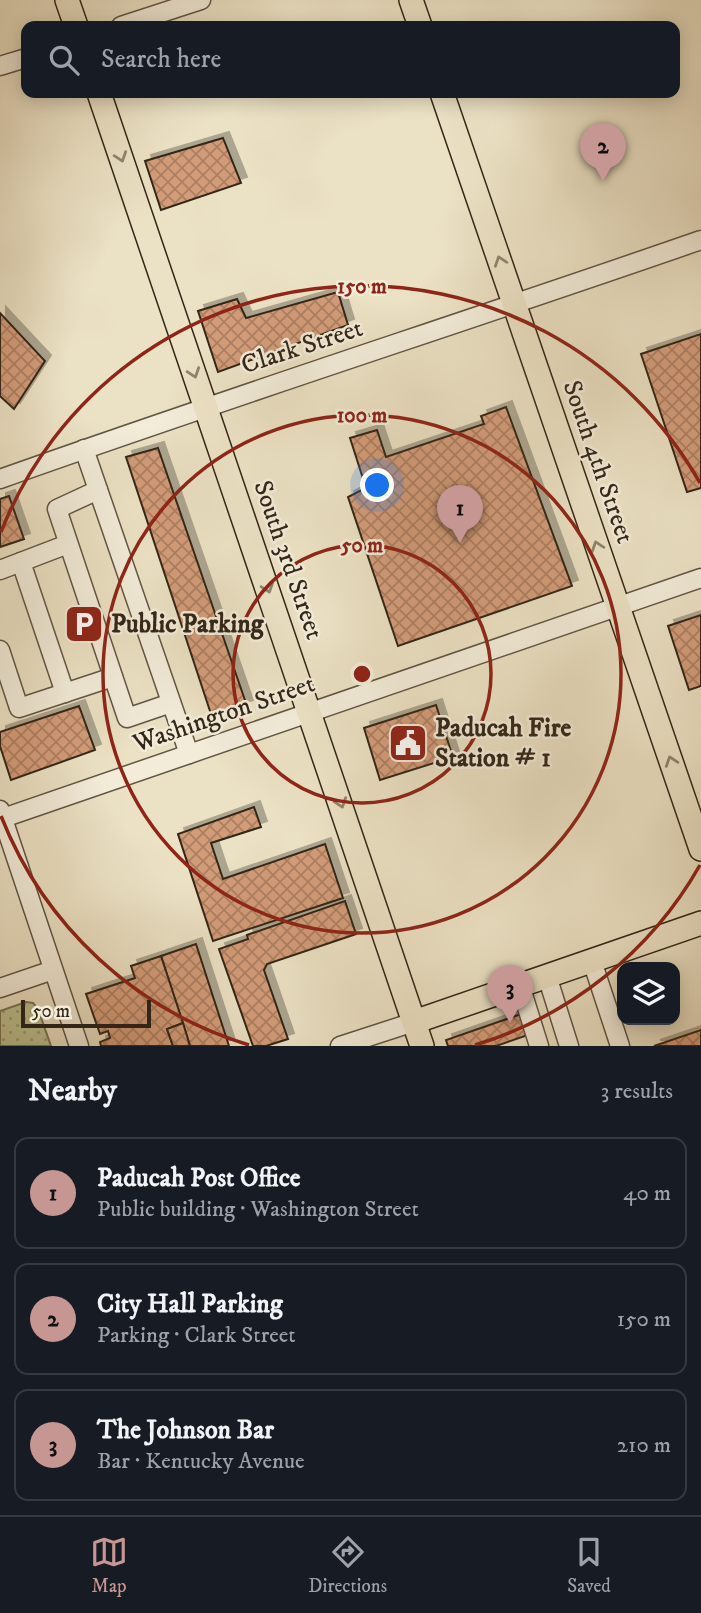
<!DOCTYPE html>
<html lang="en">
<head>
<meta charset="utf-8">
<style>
	body { margin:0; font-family:"IM FELL DW Pica",serif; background:#20242c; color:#f1f3f6 }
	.controls { position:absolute; right:21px; bottom:21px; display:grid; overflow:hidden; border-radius:14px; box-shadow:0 4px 18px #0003 }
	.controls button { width:63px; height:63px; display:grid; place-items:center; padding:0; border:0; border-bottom:2px solid #363941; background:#171b24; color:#f1f3f6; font:35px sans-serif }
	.scale { position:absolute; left:21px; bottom:18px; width:130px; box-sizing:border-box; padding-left:7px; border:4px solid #332619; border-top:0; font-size:19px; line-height:24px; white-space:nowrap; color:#332619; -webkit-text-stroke:5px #f2ecd9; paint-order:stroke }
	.you { position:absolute; left:378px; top:486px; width:24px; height:24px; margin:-18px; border:5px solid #fff; border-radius:50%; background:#1a73e8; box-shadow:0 0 0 10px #1a73e833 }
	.badge { display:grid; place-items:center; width:46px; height:46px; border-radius:50%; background:#c59692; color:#111; font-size:23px; font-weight:700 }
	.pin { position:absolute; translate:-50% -58px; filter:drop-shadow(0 2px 4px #0008) }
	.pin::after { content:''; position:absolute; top:37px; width:24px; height:21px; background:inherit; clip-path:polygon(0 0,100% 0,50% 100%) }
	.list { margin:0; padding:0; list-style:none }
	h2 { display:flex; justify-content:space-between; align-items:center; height:91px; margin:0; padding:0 28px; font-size:30px }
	h2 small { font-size:23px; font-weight:400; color:#9ea1a6 }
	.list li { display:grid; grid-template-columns:46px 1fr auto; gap:21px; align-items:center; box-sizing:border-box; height:112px; margin:0 14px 14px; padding:0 14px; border:2px solid #363941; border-radius:14px }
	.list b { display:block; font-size:26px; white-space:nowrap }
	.list p { margin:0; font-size:23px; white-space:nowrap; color:#9ea1a6 }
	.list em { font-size:23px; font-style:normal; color:#9ea1a6 }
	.icon { flex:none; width:38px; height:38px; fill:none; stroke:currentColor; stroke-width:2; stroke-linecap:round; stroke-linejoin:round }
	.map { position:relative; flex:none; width:701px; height:1046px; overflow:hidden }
	.search { position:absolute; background:#171b24; box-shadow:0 4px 18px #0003; left:21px; right:21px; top:21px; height:77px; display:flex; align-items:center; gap:18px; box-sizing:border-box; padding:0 24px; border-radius:14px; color:#9ea1a6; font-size:26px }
	.sheet { height:469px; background:#171b24 }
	nav { display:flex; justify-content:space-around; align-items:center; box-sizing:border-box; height:98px; border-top:2px solid #363941; background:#171b24; font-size:19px; color:#9ea1a6 }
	nav a { display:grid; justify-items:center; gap:4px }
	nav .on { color:#c59692 }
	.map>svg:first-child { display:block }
	.grass { fill:url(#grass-dots); stroke:#787454; stroke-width:2 }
	.building { fill:url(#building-cross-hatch); stroke:#332619; stroke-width:2; filter:url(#shadow) }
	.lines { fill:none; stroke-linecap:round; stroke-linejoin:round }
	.minor-casing { stroke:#615544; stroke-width:21 }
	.major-casing { stroke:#332619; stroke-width:26 }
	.minor { stroke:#f2ecd9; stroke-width:18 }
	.major { stroke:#ebe1c4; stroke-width:23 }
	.oneway { stroke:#8f846e }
	.ring { fill:none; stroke:#8f2418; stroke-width:3.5 }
	.labels { text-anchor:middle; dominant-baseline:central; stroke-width:5; stroke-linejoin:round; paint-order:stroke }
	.street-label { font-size:26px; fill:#332619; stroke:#f2ecd9 }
	.poi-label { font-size:26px; font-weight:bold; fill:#332619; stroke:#f2ecd9; text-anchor:start }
	.centre { fill:#8f2418; stroke:#f2ecd9; stroke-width:3.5 }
	.ring-label { font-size:21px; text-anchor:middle; font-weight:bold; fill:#8f2418; stroke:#f2ecd9; stroke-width:5; stroke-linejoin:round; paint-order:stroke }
</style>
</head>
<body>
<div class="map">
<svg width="701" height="1046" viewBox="0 0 701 1046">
	<defs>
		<pattern id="grass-dots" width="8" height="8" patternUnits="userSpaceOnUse" patternTransform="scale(1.75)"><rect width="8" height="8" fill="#bcc190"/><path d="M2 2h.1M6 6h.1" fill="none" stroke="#999d75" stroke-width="1.8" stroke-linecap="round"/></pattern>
		<pattern id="building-cross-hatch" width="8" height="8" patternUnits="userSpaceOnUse" patternTransform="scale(1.75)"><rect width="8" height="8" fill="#d39c79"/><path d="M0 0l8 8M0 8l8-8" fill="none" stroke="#ac7f62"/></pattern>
		<filter id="shadow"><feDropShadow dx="6" dy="-6" stdDeviation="0" flood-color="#0004"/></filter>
	</defs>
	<rect width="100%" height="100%" fill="#ebe1c4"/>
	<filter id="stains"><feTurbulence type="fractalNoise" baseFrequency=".00286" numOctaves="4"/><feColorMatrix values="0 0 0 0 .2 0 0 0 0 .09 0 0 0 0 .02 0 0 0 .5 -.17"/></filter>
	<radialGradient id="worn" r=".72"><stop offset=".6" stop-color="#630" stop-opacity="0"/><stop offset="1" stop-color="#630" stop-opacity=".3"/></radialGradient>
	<!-- grass -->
	<path class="grass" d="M26 1002 33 1003 38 1009 51 1046H0V1011Z"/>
	<!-- building -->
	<g class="building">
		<path d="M223 138 241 183 161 210 145 161Z"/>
		<path d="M338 292 348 325 218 372 198 311 237 299 246 318Z"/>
		<path d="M0 313 45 361 14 409 0 396Z"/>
		<path d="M701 334V488L687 492 641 354Z"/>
		<path d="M506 407 572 586 398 646 348 497 366 488 350 438 377 430 386 457 484 424 481 416Z"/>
		<path d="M158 448 247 706 212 717 126 457Z"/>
		<path d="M9 496 24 539 0 547V499Z"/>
		<path d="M701 615V686L689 690 668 626Z"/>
		<path d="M436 705 453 757 380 780 364 728Z"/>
		<path d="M79 706 95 750 11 780 0 746V732Z"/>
		<path d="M254 807 261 827 211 843 223 879 325 844 343 898 213 941 178 834Z"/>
		<path d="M345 901 356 934 267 964 264 970 288 1039 266 1046H253L219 949 248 939 247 935Z"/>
		<path d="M196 944 229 1046H190L161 956Z"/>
		<path d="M161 956 183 1023 167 1029 173 1046H101L100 1042 110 1038 108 1031 100 1034 86 994 135 978 131 966Z"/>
		<path d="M524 1013 531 1034 496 1046H448L446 1040Z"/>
		<path d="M183 1023 190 1046H173L167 1029Z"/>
		<path d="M701 1030V1046H654Z"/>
	</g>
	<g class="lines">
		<!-- minor casing -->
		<g class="minor-casing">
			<g id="minor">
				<path d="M121 26 201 0"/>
				<path d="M0 66 26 58"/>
				<path d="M84 449 189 754"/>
				<path d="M0 479C233 396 468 321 701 240"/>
				<path d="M98 490 57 509 127 718 171 703"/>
				<path d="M21 562 65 693"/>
				<path d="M0 570 68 544"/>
				<path d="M0 650 19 708 113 677"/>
				<path d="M0 810 79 1046"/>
				<path d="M3 818 701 578"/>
				<path d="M592 961 620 1046"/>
				<path d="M547 976 569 1046"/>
				<path d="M520 985 539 1046"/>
				<path d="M0 988 53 970"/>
				<path d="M340 1046 414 1022"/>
			</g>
		</g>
		<!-- major casing -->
		<g class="major-casing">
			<g id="major">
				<path d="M67 0 76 26"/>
				<path d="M411 0 420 26"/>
				<path d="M99 93 422 1046"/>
				<path d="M442 93 701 849"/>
				<path d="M414 1022 701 923"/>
			</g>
		</g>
		<!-- minor -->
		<use href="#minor" class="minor"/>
		<!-- major -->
		<use href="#major" class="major"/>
	</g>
	<!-- one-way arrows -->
	<defs><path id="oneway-chevron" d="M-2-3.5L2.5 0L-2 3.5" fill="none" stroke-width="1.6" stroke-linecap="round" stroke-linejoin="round" transform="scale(1.75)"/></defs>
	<g class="oneway">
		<use href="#oneway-chevron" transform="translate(121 157) rotate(71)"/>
		<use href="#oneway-chevron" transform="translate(500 261) rotate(-109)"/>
		<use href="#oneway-chevron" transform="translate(194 373) rotate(71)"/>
		<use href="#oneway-chevron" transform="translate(597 546) rotate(-109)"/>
		<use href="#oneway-chevron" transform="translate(268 588) rotate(71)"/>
		<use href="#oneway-chevron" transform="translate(671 761) rotate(-109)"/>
		<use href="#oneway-chevron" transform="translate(341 803) rotate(71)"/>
	</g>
	<!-- distance rings -->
	<g class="ring">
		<circle cx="362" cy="674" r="129"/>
		<circle cx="362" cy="674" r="259"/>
		<path d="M700 865A388 388 0 0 1 475 1045M249 1045A388 388 0 0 1 1 816M1 532A388 388 0 0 1 700 483"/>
	</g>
	<!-- icons -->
	<defs>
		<g id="parking-square" transform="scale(2.0125)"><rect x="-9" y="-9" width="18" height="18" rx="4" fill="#8f2418" stroke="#f2ecd9"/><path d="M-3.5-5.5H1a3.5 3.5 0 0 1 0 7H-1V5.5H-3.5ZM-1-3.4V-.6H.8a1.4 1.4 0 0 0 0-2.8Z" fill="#fff"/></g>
		<g id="civic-square" transform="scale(2.0125)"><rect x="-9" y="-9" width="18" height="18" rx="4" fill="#8f2418" stroke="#f2ecd9"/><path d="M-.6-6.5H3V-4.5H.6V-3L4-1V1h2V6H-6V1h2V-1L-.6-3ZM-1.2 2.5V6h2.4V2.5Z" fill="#fff"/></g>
	</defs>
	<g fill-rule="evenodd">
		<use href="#parking-square" x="84" y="624"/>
		<use href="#civic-square" x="408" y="743"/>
	</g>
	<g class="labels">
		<!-- street labels -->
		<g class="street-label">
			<text transform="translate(302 347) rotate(-18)">Clark Street</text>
			<text transform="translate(598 462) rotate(71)">South 4th Street</text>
			<text transform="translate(288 560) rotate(71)">South 3rd Street</text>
			<text transform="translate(224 714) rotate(-19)">Washington Street</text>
		</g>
		<!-- poi labels -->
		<g class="poi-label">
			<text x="111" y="624">Public Parking</text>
			<text x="435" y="728">Paducah Fire<tspan x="435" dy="30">Station # 1</tspan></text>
		</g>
	</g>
	<circle cx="362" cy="674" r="10" class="centre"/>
	<g class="ring-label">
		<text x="362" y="293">150 m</text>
		<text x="362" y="422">100 m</text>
		<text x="362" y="552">50 m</text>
	</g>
	<rect width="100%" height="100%" filter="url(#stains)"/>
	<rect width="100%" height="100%" fill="url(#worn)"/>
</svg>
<div class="controls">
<button><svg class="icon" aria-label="layers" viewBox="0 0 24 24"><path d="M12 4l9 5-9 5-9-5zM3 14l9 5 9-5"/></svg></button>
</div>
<div class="scale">50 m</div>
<div class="you"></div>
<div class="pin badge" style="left:460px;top:543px">1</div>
<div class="pin badge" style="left:603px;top:181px">2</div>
<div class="pin badge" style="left:510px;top:1023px">3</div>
<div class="search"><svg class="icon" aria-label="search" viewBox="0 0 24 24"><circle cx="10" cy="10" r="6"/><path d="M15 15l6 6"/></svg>Search here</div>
</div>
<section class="sheet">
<h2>Nearby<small>3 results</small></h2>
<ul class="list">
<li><span class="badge">1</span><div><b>Paducah Post Office</b><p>Public building · Washington Street</p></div><em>40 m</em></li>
<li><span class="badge">2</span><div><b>City Hall Parking</b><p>Parking · Clark Street</p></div><em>150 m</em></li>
<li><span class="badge">3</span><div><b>The Johnson Bar</b><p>Bar · Kentucky Avenue</p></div><em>210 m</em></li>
</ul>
</section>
<nav>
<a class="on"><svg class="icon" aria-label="map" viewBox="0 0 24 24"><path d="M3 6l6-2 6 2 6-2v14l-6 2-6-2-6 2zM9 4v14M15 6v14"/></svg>Map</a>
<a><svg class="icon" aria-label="directions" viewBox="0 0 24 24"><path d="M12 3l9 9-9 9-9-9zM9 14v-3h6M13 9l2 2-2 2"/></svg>Directions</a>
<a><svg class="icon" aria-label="saved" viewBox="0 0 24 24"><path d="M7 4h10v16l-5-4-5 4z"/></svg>Saved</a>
</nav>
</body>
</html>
